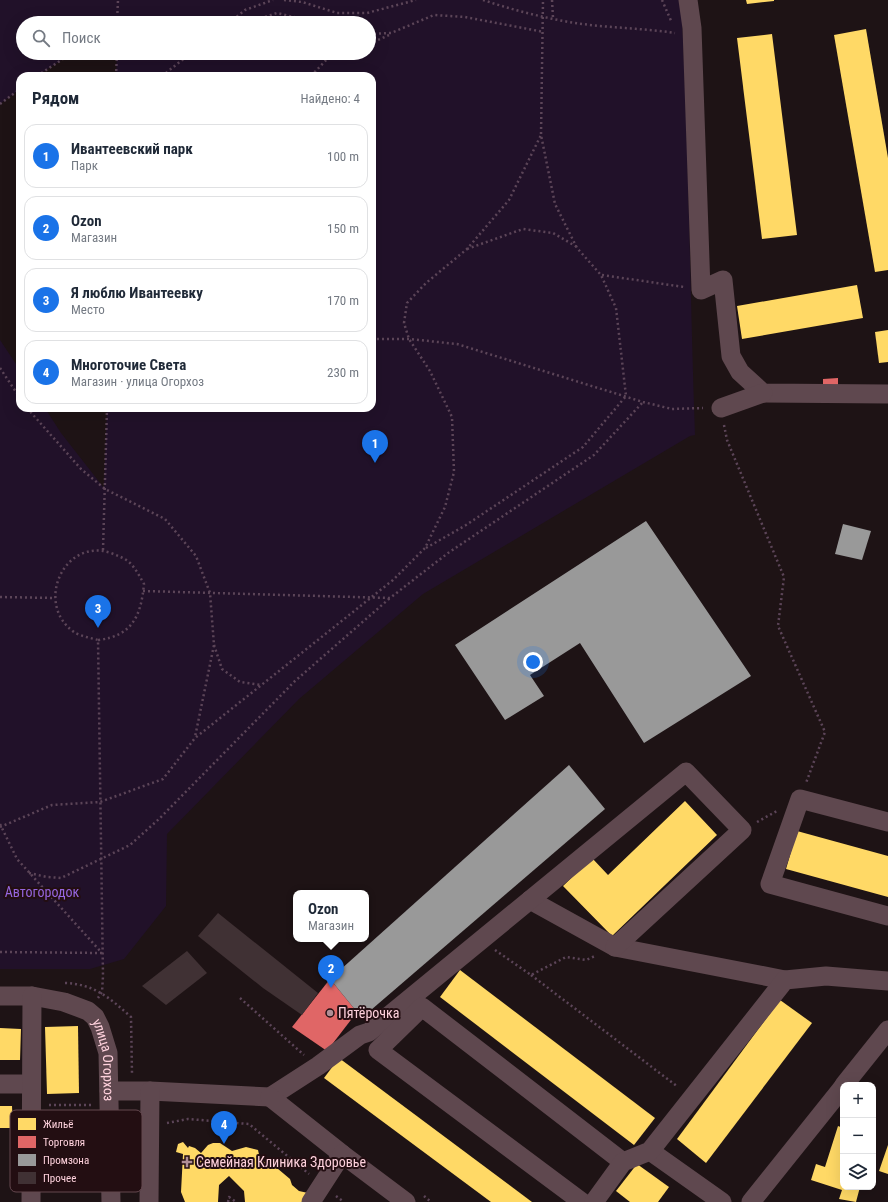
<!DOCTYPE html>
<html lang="ru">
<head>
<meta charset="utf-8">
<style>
	body { margin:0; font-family:"Roboto Condensed",sans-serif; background:#f6f6f7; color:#1f2937 }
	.controls { position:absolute; right:12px; bottom:12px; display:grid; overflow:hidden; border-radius:8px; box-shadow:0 4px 16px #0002 }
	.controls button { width:36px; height:36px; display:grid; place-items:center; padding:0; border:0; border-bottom:1px solid #e0e1e3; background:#fff; color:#1f2937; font:20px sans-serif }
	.you { position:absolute; left:533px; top:662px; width:14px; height:14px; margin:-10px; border:3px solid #fff; border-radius:50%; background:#1a73e8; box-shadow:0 0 0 6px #1a73e833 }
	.badge { display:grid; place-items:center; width:26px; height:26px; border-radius:50%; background:#1a73e8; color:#fff; font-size:13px; font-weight:700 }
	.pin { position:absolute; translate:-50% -33px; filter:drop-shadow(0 1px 2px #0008) }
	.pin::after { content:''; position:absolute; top:21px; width:14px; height:12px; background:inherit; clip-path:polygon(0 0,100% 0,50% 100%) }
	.popup { position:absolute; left:293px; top:890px; width:76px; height:52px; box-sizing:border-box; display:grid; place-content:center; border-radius:8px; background:#fff; filter:drop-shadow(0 1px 3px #0005); font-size:13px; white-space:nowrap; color:#747a83 }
	.popup b { font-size:15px; color:#1f2937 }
	.popup::after { content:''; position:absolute; left:50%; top:100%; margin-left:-8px; border:8px solid transparent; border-top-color:#fff }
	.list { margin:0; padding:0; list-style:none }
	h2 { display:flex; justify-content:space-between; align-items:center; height:52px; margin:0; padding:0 16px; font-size:17px }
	h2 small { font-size:13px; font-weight:400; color:#747a83 }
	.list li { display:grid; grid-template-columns:26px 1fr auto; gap:12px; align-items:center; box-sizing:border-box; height:64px; margin:0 8px 8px; padding:0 8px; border:1px solid #e0e1e3; border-radius:12px }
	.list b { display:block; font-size:15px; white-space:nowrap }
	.list p { margin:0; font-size:13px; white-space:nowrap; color:#747a83 }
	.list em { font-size:13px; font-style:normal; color:#747a83 }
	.icon { flex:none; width:22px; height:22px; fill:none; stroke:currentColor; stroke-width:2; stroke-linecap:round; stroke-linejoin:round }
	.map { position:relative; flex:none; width:888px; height:1202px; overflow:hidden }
	.search { position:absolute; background:#fff; box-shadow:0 4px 16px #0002; left:16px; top:16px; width:360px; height:44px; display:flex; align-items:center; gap:10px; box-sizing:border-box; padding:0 14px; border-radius:22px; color:#747a83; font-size:15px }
	.panel { position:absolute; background:#fff; box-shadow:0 4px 16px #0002; left:16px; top:72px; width:360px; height:340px; border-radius:12px }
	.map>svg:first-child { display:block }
	.green { fill:#211129 }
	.homes { fill:#ffd966 }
	.shops { fill:#e06666 }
	.industry { fill:#999 }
	.building { fill:#403134 }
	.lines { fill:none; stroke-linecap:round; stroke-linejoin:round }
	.path { stroke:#5c4558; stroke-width:2.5; stroke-dasharray:2 3; stroke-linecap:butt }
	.minor { stroke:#5f484f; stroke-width:19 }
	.poi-dot { fill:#b08e96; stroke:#230e12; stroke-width:1.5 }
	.labels { text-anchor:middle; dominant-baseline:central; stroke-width:4; stroke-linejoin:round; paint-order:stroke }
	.park-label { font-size:14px; fill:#9666df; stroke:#230e12 }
	.poi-label { font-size:14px; fill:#fed1dc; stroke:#230e12; text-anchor:start }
	.street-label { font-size:14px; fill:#fed1dc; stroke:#230e12 }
	.key { fill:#230e12; stroke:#65484f; stroke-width:1 }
	.key-label { font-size:11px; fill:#fed1dc }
</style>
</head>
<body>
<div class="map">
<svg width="888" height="1202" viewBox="0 0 888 1202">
	<rect width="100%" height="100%" fill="#1e1315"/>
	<!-- green -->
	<path class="green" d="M0 0H679L682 19C689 157 690 296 695 435L690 436 423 594 299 699 167 834 166 906 124 959 90 969H0V340L20 370V408H45L61 433 104 488 107 408H372V76H116L117 53H369V23H23V53H72L37 76H20V89L0 104Z"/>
	<!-- homes -->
	<g class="homes">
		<path d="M746 0H774V1L747 4Z"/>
		<path d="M866 29 888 158V270L875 272 834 35Z"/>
		<path d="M772 34 797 235 762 239 737 38Z"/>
		<path d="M857 285 863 318 742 339 737 306Z"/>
		<path d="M888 330V362L879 363 875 332Z"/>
		<path d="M685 801 717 835 612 936 563 886 592 858 608 875Z"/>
		<path d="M797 831 888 856V897L786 869Z"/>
		<path d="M460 970 655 1118 634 1145 440 997Z"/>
		<path d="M780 1000 812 1023 706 1163 677 1139Z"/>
		<path d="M78 1026 79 1093 47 1094 45 1027Z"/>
		<path d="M0 1028 21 1029 20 1060H0Z"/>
		<path d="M339 1058 532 1202H491L324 1078Z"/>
		<path d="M0 1106H12L13 1128H0Z"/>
		<path d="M47 1117H80L81 1184 49 1185Z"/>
		<path d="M838 1126 843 1128V1187H860L856 1202 839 1199 842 1190 811 1180 816 1164 825 1167Z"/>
		<path d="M183 1142 188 1148 189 1146 195 1148 201 1153 208 1145 213 1143H220L232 1151 246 1147 258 1150 260 1159 267 1164 271 1163 290 1179 292 1185 299 1191 308 1193V1202H245L244 1191 229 1176 219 1185 218 1202H185L181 1192 183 1154 176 1152 178 1144Z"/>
		<path d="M888 1145V1174L879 1171Z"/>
		<path d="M637 1164 669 1187 658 1202H630L616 1191Z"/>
	</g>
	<!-- shops -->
	<g class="shops">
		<path d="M838 378V390H823V379Z"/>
		<path d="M330 979 357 1012 327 1051 292 1027Z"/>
	</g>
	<!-- industry -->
	<g class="industry">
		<path d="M646 521 751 676 644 743 580 643 530 675 544 696 505 720 455 645Z"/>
		<path d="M843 524 871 531 862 560 835 554Z"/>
		<path d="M569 765 605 809 364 1016 357 1012 330 979Z"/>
	</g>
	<!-- building -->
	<g class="building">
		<path d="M218 913 318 993 302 1015 263 988 198 936Z"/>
		<path d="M187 951 207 973 166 1005 142 986Z"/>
	</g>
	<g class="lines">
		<!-- path -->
		<g class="path">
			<path d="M284 0 302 2 337 13H367L416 0"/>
			<path d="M483 0C513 10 544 18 575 23 608 28 642 28 675 33"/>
			<path d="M552 0 553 18"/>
			<path d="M662 0 672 23"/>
			<path d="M117 23 118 0"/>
			<path d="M229 23 245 10 273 0"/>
			<path d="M246 23 277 13 319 23"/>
			<path d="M369 34 391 33 434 15 465 17 544 32"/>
			<path d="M369 44 389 35"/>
			<path d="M37 76 72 53"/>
			<path d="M116 76 117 53"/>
			<path d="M162 76 191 53"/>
			<path d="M311 76 329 57 342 53"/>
			<path d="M0 104 20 89"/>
			<path d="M372 155H373"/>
			<path d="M467 249 523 229 553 233 577 247"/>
			<path d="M602 275 684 287"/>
			<path d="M372 339H409L457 344 643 402 672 409 703 408"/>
			<path d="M0 368 20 398"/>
			<path d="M27 408 81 469 105 489 165 519 196 556 210 593 214 645 195 737"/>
			<path d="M724 425 727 440 784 577 778 626 825 732 806 783"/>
			<path d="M426 548 466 525 583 447 626 396 616 308 601 275 577 248 555 204 541 135 543 0"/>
			<path d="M103 550 107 408"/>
			<path d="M143 591 390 598 448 553 594 455 643 402"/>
			<path d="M0 597 54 598"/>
			<path d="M98 640C133 636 141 615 144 584 140 577 136 569 130 563 125 558 118 556 111 553 64 537 34 604 74 632 80 636 91 638 98 640L103 976 102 992 98 998"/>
			<path d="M214 645 222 669 240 682 261 685"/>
			<path d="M757 822 777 811"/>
			<path d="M0 824 17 859 102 953"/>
			<path d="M0 827 52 805 100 802 163 779 195 738 393 580 425 548 445 507 454 472 452 417 430 371 409 339 404 323 407 303 426 283 467 249 509 200 541 135"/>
			<path d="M29 873 47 877 61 878 130 845 159 819 295 681 390 598"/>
			<path d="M495 950 531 975 566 957 586 960 595 956"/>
			<path d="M0 952 102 953"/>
			<path d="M531 975 678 1087"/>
			<path d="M65 983C94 984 110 998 131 1017L132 1074"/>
			<path d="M240 998 304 1055"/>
			<path d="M49 1105H92"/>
			<path d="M167 1123 188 1119 249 1124 309 1174"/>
			<path d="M336 1196 344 1202"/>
			<path d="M424 1196 431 1202"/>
			<path d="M228 1202 229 1197 236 1202"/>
		</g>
		<!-- minor -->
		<g class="minor">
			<path d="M688 0 692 28 701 290 723 280 731 356 740 372 763 393 888 394"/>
			<path d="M721 408 763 393"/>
			<path d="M888 822 800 799 770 884 888 916"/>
			<path d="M530 900 615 947 785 980"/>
			<path id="s1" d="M0 996H32L64 1002 88 1011 95 1017 100 1027 108 1053 111 1202"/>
			<path d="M0 1084H30"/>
			<path d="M844 1085 888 1030"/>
			<path d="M109 1091H150L270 1097 318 1066 360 1035 369 1032 686 772 742 830 615 947"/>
			<path d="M270 1097 342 1154 311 1202"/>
			<path d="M650 1151 722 1202"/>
			<path d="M342 1154 406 1202"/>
			<path d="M31 1202 32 996"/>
			<path d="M149 1202 150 1091"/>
			<path d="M582 1202 378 1050 422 1007 623 1162"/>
			<path d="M594 1202 623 1162 650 1151 785 980 826 976 888 981"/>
			<path d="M751 1202 843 1087"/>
		</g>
	</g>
	<!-- markers -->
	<g class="poi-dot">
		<circle cx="330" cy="1013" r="4"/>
		<path d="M185 1156h4v4h4v4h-4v4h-4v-4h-4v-4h4z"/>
	</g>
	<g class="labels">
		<!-- park labels -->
		<g class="park-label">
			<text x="42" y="892">Автогородок</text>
		</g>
		<!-- poi labels -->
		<g class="poi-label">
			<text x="338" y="1013">Пятёрочка</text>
			<text x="196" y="1162">Семейная Клиника Здоровье</text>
		</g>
		<!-- street labels -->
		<g class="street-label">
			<text stroke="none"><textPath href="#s1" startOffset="144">улица Огорхоз</textPath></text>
		</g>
	</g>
	<!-- legend -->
	<rect x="10" y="1110" width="132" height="82" rx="6" class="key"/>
	<rect x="18" y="1118" width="18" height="12" fill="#ffd966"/>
	<rect x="18" y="1136" width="18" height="12" fill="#e06666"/>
	<rect x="18" y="1154" width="18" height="12" fill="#999"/>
	<rect x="18" y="1172" width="18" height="12" fill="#403134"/>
	<g class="key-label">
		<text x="43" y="1128">Жильё</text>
		<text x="43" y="1146">Торговля</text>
		<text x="43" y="1164">Промзона</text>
		<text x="43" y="1182">Прочее</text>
	</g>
</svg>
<div class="controls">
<button>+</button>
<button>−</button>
<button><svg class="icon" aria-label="layers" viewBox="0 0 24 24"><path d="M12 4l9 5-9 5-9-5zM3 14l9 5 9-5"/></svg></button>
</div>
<div class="you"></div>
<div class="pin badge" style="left:375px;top:463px">1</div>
<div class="pin badge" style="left:331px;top:988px">2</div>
<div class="popup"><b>Ozon</b>Магазин</div>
<div class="pin badge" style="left:98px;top:628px">3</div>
<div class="pin badge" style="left:224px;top:1144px">4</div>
<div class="search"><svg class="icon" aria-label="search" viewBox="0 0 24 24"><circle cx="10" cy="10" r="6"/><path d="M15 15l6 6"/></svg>Поиск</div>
<section class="panel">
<h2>Рядом<small>Найдено: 4</small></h2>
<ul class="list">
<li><span class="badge">1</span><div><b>Ивантеевский парк</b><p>Парк</p></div><em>100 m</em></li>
<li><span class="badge">2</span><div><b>Ozon</b><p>Магазин</p></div><em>150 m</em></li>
<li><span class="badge">3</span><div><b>Я люблю Ивантеевку</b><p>Место</p></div><em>170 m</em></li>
<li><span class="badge">4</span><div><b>Многоточие Света</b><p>Магазин · улица Огорхоз</p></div><em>230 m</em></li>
</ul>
</section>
</div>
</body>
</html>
